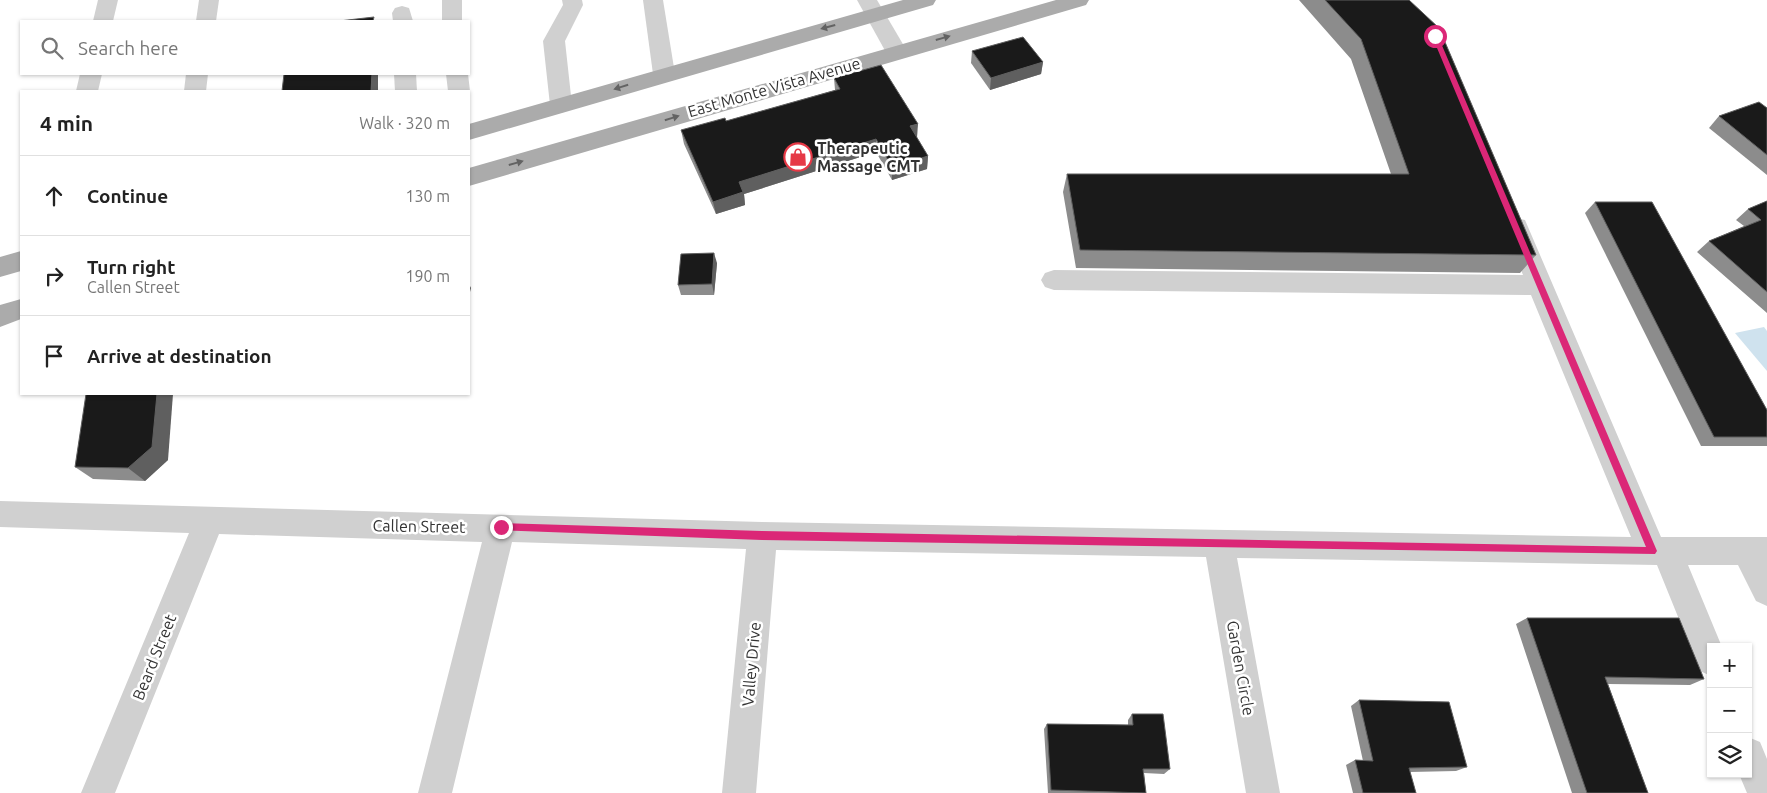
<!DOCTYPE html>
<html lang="en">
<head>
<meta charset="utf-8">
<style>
	body { margin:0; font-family:Ubuntu,sans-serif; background:#f6f6f6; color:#222 }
	.controls { position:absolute; right:15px; bottom:15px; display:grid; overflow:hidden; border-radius:0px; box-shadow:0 1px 4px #0004 }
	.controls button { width:45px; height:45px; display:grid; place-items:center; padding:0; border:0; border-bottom:1px solid #e0e0e0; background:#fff; color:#222; font:25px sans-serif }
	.stop { position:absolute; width:15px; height:15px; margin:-11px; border:4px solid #db2777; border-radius:50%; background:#fff }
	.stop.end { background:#db2777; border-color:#fff; box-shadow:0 1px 5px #0008 }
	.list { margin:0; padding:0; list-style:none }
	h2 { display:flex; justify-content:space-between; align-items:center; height:65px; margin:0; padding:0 20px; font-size:21px }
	h2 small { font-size:16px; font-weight:400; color:#767676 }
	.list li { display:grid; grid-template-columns:32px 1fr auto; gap:15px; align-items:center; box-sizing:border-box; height:80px; padding:0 20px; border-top:1px solid #e0e0e0 }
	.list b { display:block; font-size:19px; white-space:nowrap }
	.list p { margin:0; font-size:16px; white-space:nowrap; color:#767676 }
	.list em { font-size:16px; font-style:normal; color:#767676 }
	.icon { flex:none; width:28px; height:28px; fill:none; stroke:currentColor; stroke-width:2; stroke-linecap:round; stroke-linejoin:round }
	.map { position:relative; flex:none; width:1767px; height:793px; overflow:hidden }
	.search { position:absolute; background:#fff; box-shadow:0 1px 4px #0004; left:20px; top:20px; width:450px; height:55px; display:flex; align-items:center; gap:12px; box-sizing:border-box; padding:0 18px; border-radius:0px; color:#767676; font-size:19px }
	.panel { position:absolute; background:#fff; box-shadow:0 1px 4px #0004; left:20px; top:90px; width:450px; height:305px; border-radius:0px }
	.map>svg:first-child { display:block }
	.water { fill:#cfe2ee }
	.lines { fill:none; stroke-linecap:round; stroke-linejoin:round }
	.minor { fill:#d0d0d0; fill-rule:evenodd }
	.major { fill:#ababab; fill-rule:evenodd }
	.wall { fill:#8c8c8c }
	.shaded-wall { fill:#5f5f5f }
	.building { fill:#1a1a1a; stroke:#5f5f5f }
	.oneway { fill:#636363 }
	.route { fill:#db2777 }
	.labels { text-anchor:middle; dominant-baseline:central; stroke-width:5; stroke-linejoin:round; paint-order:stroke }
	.street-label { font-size:16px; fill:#333; stroke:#fff }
	.poi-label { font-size:16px; font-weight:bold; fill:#333; stroke:#fff; text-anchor:start }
</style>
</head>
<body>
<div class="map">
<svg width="1767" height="793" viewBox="0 0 1767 793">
	<rect width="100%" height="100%" fill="#fff"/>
	<!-- water -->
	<path class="water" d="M1764 327 1767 331V371L1735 333Z"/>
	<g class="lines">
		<!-- minor -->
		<g class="minor">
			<path d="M98 0H118L113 21H93Z"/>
			<path d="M199 0H219L216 21H196Z"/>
			<rect x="442" y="0" width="20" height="21"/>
			<path d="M562 0H582L583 5 565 41 572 105 569 110 561 113 553 110 550 105 543 41 563 5Z"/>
			<path d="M643 0H663L675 74 672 79 664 81 656 79 653 74Z"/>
			<path d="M857 0H877L907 51 904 56 896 58 888 56Z"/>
			<path d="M402 6 409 8 413 21H393L392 13 395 8Z"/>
			<path d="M80 74H102L98 91H76Z"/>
			<path d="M186 74H208L206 91H184Z"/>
			<path d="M394 74H416L417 91H395Z"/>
			<path d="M446 74H468L470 91 469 93V91H448Z"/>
			<path d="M1516 218 1525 220 1528 227 1661 537H1767V606L1756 601 1738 565H1688L1722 647H1711V676L1700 671 1657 565 1237 558 1280 793H1246L1206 557 776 550 756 793H722L746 549 512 542 452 793H418L482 542 219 534 115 793H81L189 533 0 527V501L762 522 1631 537 1531 295 1054 290 1045 287 1041 280 1045 273 1054 270 1523 275 1504 227 1507 220Z"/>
			<path d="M1748 737 1760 742 1767 759V793H1747L1739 774H1748Z"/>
		</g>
		<!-- major -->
		<g class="major">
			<path d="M903 0H936L933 5 469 140V124Z"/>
			<path d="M1056 0H1089L1086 5 469 186V168Z"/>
			<path d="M21 251V271L0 277V257Z"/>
			<path d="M21 299V319L0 327V305Z"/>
		</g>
	</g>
	<!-- wall -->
	<g class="wall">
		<path d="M1299 0H1409L1536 255 1520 273 1076 268 1063 192 1067 174H1391L1351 59Z"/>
		<path d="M972 51 1043 62 1041 74 990 90 971 63Z"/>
		<path d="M834 78 917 138 928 156 927 169 892 180 876 152 744 194 745 205 716 214 684 144 681 130 726 121 835 90Z"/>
		<path d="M1767 108V175L1709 128 1719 116Z"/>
		<path d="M1767 201V313L1697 252 1709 241 1744 226 1736 220 1748 209Z"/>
		<path d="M1595 202 1767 410V446H1701L1585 213Z"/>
		<path d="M717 263 714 295H681L678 285Z"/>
		<path d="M168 460 145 481 93 479 75 467Z"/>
		<path d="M1527 618 1704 679 1690 685 1608 684 1648 793H1572L1516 624Z"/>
		<path d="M1359 700 1467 767 1456 771 1410 772 1416 793H1353L1346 765 1355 760 1363 761 1351 706Z"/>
		<path d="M1132 714 1170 769 1164 774 1144 773 1146 793H1048L1044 729 1047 724 1128 725V720Z"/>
	</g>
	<!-- shaded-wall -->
	<g class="shaded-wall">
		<path d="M1043 62 1041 74 990 90 991 78Z"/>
		<path d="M372 74H378V91H371Z"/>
		<path d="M918 124 917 138 909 140 910 126Z"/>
		<path d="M876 139V152L744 194 745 205 716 214 713 202 739 182Z"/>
		<path d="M928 156 927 169 892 180V167Z"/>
		<path d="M714 253 717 263 714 295 712 284Z"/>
		<path d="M469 284 471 288 469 296Z"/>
		<path d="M157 394H173L168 460 145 481 128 468Z"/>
	</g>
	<!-- building -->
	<g class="building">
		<path d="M1325 0H1409L1439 28 1536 255 1080 250 1067 174H1409L1361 39Z"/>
		<path d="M374 17 373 21H339Z"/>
		<path d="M1023 37 1043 62 991 78 972 51Z"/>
		<path d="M881 65 918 124 910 126 928 156 892 167 876 139 739 182 743 192 713 202 681 130 725 118 726 121 840 89 834 78Z"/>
		<path d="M284 74H372L371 91H282Z"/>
		<path d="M1759 102 1767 108V155L1719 116Z"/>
		<path d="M1767 201V292L1709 241 1761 220 1748 209Z"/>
		<path d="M1595 202H1652L1767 410V437H1714Z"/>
		<path d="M714 253 712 284 678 285 681 254Z"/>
		<path d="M86 394H157L152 447 128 468 75 467Z"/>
		<path d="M1527 618H1679L1704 679 1605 677 1648 793H1587Z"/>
		<path d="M1359 700 1449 702 1467 767 1409 768 1416 793H1363L1355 760 1373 761Z"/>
		<path d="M1132 714H1163L1170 769H1143L1146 793 1051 790 1047 724 1133 725Z"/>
	</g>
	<!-- one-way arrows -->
	<defs><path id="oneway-solid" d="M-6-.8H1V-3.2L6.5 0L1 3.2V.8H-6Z" transform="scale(1.25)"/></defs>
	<g class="oneway">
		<use href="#oneway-solid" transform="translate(828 27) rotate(165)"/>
		<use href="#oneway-solid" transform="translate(943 38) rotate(-16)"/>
		<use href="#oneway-solid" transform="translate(621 87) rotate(163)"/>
		<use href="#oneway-solid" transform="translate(672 118) rotate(-17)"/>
		<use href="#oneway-solid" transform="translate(516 163) rotate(-16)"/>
	</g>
	<!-- route -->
	<path class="route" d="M1435 34 1438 36 1657 551 1655 554 762 540 498 530 496 527 501 523 762 531 1646 547 1432 36Z"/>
	<!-- icons -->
	<defs>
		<g id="shop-ring" transform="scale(1.4375)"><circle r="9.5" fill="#fff" stroke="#e63946" stroke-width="1.5"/><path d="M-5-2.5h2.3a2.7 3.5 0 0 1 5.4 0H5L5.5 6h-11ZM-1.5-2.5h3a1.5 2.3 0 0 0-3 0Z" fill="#e63946"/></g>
	</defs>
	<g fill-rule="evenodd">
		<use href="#shop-ring" x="798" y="157"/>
	</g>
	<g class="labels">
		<!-- street labels -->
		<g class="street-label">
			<text transform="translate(774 87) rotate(-16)">East Monte Vista Avenue</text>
			<text transform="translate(419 526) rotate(1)">Callen Street</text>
			<text transform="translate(154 657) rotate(-68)">Beard Street</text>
			<text transform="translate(751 664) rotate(-85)">Valley Drive</text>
			<text transform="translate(1241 668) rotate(80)">Garden Circle</text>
		</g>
		<!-- poi labels -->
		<g class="poi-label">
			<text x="817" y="148">Therapeutic<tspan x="817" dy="18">Massage CMT</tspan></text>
		</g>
	</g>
</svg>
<div class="controls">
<button>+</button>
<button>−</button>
<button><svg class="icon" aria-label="layers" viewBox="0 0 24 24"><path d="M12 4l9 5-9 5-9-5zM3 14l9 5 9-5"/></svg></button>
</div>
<div class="stop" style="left:1435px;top:36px"></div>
<div class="stop end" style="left:501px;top:527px"></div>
<div class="search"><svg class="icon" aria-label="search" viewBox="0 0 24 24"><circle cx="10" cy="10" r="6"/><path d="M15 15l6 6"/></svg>Search here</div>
<section class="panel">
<h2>4 min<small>Walk · 320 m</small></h2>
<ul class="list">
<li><svg class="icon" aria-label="ahead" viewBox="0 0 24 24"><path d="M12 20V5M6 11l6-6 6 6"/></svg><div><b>Continue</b></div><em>130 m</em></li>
<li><svg class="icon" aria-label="right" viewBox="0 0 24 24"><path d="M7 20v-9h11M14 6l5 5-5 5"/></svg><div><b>Turn right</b><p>Callen Street</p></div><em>190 m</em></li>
<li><svg class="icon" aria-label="arrive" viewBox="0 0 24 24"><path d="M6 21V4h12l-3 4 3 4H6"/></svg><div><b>Arrive at destination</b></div></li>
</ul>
</section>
</div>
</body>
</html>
